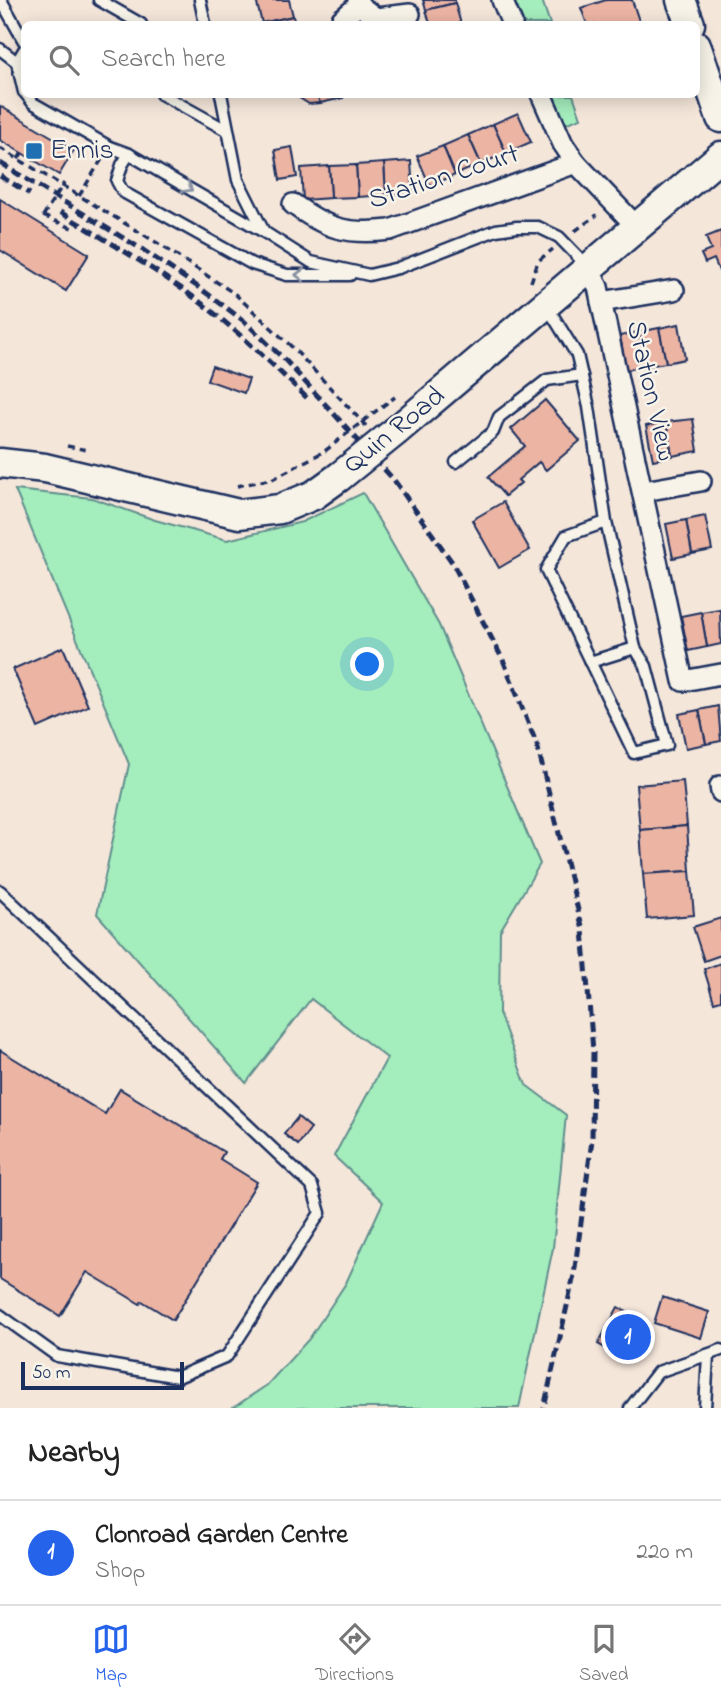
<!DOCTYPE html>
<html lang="en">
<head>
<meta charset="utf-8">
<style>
	body { margin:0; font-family:"Indie Flower",sans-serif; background:#f6f6f6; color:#222 }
	.scale { position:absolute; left:21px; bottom:18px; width:163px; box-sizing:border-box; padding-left:7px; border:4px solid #1b2f5e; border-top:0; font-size:19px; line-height:24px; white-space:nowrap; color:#1b2f5e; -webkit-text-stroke:5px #f7f3e8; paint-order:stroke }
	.you { position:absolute; left:368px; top:665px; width:24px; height:24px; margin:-18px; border:5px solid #fff; border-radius:50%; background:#1a73e8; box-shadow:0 0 0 10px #1a73e833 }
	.badge { display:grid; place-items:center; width:46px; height:46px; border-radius:50%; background:#2563eb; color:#fff; font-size:23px; font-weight:700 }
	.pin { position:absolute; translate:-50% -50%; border:4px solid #fff; box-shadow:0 2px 7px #0006 }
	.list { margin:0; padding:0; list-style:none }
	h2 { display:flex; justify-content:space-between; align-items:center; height:91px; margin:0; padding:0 28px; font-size:30px }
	h2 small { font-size:23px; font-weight:400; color:#767676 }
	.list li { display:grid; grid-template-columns:46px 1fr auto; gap:21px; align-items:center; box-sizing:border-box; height:105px; padding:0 28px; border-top:2px solid #e0e0e0 }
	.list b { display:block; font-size:26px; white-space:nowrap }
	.list p { margin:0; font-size:23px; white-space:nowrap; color:#767676 }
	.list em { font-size:23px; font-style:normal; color:#767676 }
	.icon { flex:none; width:38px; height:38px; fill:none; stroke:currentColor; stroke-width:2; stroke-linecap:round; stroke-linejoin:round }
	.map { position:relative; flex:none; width:721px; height:1408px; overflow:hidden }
	.search { position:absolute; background:#fff; box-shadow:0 4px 18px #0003; left:21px; right:21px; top:21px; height:77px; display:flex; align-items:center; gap:18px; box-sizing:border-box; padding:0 24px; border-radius:10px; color:#767676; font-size:26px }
	.sheet { height:196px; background:#fff }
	nav { display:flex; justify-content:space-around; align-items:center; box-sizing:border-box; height:98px; border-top:2px solid #e0e0e0; background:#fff; font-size:19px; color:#767676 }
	nav a { display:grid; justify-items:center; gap:4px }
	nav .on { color:#2563eb }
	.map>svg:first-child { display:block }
	.green { fill:#a4edbc; stroke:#608e8d; stroke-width:2 }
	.building { fill:#ecb4a3; stroke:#1b2f5e; stroke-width:2 }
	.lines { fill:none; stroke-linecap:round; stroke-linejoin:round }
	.lane-casing { stroke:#1b2f5e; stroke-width:15 }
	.street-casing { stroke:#1b2f5e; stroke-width:24 }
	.secondary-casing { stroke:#1b2f5e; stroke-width:33 }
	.path { stroke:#1b2f5e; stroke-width:3.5; stroke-dasharray:7 5; stroke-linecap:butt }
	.lane { stroke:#f7f3e8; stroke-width:10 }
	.street { stroke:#f7f3e8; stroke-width:19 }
	.secondary { stroke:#f7f3e8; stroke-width:28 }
	.rail { stroke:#1b2f5e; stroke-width:5; stroke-dasharray:10 5; stroke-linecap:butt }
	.secondary-bridge-casing { stroke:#1b2f5e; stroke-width:33; stroke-linecap:butt }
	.path-bridge { stroke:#1b2f5e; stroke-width:3.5; stroke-dasharray:7 5; stroke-linecap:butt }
	.secondary-bridge { stroke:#f7f3e8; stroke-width:28 }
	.oneway { stroke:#8991a3 }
	.poi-dot { fill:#1f6fb2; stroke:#f7f3e8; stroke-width:2.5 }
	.labels { text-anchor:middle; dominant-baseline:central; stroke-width:5; stroke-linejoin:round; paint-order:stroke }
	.poi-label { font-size:28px; fill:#1b2f5e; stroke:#f7f3e8; text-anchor:start }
	.street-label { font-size:28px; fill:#1b2f5e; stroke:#f7f3e8 }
</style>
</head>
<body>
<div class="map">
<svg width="721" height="1408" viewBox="0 0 721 1408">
	<rect width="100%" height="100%" fill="#f5e6da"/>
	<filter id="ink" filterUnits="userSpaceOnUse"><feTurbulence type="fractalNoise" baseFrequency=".0143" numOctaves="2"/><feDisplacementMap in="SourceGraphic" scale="14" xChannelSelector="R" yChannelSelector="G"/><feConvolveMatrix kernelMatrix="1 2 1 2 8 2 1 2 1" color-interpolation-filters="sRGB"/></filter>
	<g filter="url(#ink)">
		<!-- green -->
		<g class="green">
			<path d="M514 0H542L550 24H524Z"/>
			<path d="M553 95H573L581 118 565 124Z"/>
			<path d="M15 490 92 498 155 520 227 540 302 522 363 493 439 625 540 864 500 931 499 1013 526 1085 566 1115 553 1248 519 1408H233L267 1385 309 1339 346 1283 383 1202 334 1156 387 1058 311 999 246 1083 97 914 129 764Z"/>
		</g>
		<!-- building -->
		<g class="building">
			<path d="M256 0H289L293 16 262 23Z"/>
			<path d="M423 0H455V3L426 10Z"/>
			<path d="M606 0H632L640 24H587L581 8Z"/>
			<path d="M455 3 461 24H430L426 10Z"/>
			<path d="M293 16 295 24H262V23Z"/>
			<path d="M293 94H317L320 103 309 104Z"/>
			<path d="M317 94H342L343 98 320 103Z"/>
			<path d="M0 106 74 150 59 175 0 140Z"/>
			<path d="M518 113 531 142 506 153 493 124Z"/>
			<path d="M493 124 506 153 481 164 468 135Z"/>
			<path d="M468 135 481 164 455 175 443 146Z"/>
			<path d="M443 146 455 175 430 186 417 156Z"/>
			<path d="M292 147 297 177 280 180 275 150Z"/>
			<path d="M411 161 413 193 386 195 384 163Z"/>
			<path d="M384 163 386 195 358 197 356 165Z"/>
			<path d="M356 165 358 197 331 198 329 166Z"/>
			<path d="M329 166 331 198 303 200 301 168Z"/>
			<path d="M0 199 89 254 66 291 0 250Z"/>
			<path d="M721 231V270L719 271 714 259 705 263 701 254 711 250 706 237Z"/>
			<path d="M679 324 685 359 666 363 659 328Z"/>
			<path d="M659 328 666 363 646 366 639 332Z"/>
			<path d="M639 332 646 366 626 370 620 336Z"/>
			<path d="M212 366 249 379 244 393 207 380Z"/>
			<path d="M545 400 580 441 546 470 539 462 518 480 521 483 505 496 488 477 525 446 511 429Z"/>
			<path d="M693 419 698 451 672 456 666 422Z"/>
			<path d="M666 422 672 456 653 460 646 426Z"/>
			<path d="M503 502 530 550 499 568 472 520Z"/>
			<path d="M705 516 712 550 692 554 686 520Z"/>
			<path d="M686 520 692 554 673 558 666 524Z"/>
			<path d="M720 609 721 644 707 647 701 612Z"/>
			<path d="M701 612 707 647 688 651 681 616Z"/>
			<path d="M63 647 88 706 38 728 13 669Z"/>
			<path d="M718 706 721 741 706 744 699 710Z"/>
			<path d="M699 710 706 744 686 748 679 714Z"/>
			<path d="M683 781 687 826 640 830 636 785Z"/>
			<path d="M687 826 690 871 643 874 640 830Z"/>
			<path d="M690 871 694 915 647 919 643 874Z"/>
			<path d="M721 918V955L704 961 693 927Z"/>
			<path d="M721 963V1000L714 1002 704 969Z"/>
			<path d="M0 1050 105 1114 120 1089 224 1152 220 1159 257 1182 173 1320 142 1301 140 1304 87 1272 60 1316 0 1279Z"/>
			<path d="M298 1117 311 1128 298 1145 284 1134Z"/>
			<path d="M662 1297 709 1312 701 1338 654 1323Z"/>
			<path d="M618 1307 645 1322 625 1359 598 1344Z"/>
		</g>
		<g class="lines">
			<!-- lane casing -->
			<g class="lane-casing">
				<g id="lane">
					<path d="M1 0 24 41"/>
					<path d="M99 0 141 24"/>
					<path d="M200 0 205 24"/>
					<path d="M0 49 17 62"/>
					<path d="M24 50 17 62 24 92"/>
					<path d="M26 94 33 103 110 147 129 154 264 232"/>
					<path d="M161 94 228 131"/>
					<path d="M221 94 238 180 264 232 311 262 369 275 398 268 496 230 517 227H538L559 237 586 265"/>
					<path d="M129 154 122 165 117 181 123 192 252 264 287 275H350"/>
					<path d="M548 308 577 355 589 407 606 522 635 648 646 666 667 745 634 753 546 570 566 536 606 522"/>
					<path d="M456 462 493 432 499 417 547 380 582 375"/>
					<path d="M590 662 635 648"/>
					<path d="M0 891 312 1186 320 1213 227 1356 178 1377 57 1356 0 1315"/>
					<path d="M630 1408 658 1372 721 1350"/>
					<path d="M705 1408 708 1355"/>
				</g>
			</g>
			<!-- street casing -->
			<g class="street-casing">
				<g id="street">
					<path d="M358 0 359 5 376 18 410 14"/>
					<path d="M502 0 512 24"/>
					<path d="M340 24 342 19 359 5"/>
					<path d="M541 94 563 144 576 163 637 227"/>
					<path d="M293 204C327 229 347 235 390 230L576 163"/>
					<path d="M589 268 598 287 683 681 721 674"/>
					<path d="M601 302 674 290"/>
					<path d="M644 491 701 481"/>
					<path d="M720 786 721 792"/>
				</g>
			</g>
			<!-- secondary casing -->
			<g class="secondary-casing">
				<g id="secondary">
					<path d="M681 0 690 24"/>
					<path d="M696 45 721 118"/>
					<path d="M396 431 721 156"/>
					<path d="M0 463 45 468 239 514 280 509 314 495 339 477"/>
				</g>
			</g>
			<!-- path -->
			<g class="path">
				<path d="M0 148 159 244 235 294 293 348 366 426"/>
				<path d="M18 159 22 153"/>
				<path d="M79 196 102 159"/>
				<path d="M43 216 72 228"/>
				<path d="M575 231 597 215"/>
				<path d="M531 282 538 261 553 249"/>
				<path d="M372 414 395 397"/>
				<path d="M67 446 87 450"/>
				<path d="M237 486 272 479 325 451"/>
			</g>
			<!-- lane -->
			<use href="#lane" class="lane"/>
			<!-- street -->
			<use href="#street" class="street"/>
			<!-- secondary -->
			<use href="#secondary" class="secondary"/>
			<!-- rail -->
			<g class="rail">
				<path d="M0 163 143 250 201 289 244 321 286 361 394 480 452 562 504 662 537 745 583 930 593 1051 592 1140 574 1275 544 1408"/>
				<path d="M0 176 30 194"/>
				<path d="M60 212C107 241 156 269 200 302 239 332 273 365 308 399"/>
			</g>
			<!-- secondary-bridge casing -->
			<g class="secondary-bridge-casing">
				<path id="secondary-bridge" d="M339 477 396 431"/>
			</g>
			<!-- path-bridge -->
			<g class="path-bridge">
				<path d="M43 216 64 183"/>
				<path d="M325 451 372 414"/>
			</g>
			<!-- secondary-bridge -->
			<use href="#secondary-bridge" class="secondary-bridge"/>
		</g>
		<!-- one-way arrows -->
		<defs><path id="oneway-chevron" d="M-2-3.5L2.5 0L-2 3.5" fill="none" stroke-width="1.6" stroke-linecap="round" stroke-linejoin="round" transform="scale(1.75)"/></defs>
		<g class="oneway">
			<use href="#oneway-chevron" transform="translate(188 188) rotate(30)"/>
			<use href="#oneway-chevron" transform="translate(300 275) rotate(-179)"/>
		</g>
	</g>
	<!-- markers -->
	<rect class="poi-dot" x="25" y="142" width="18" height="18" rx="3.5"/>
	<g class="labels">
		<!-- poi labels -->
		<g class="poi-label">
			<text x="50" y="151">Ennis</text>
		</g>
		<!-- street labels -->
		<g class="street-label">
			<text transform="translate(444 178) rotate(-18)">Station Court</text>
			<text transform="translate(650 391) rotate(77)">Station View</text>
			<text transform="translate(395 431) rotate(-39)">Quin Road</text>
		</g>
	</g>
</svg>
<div class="scale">50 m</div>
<div class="you"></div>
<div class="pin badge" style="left:628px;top:1337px">1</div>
<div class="search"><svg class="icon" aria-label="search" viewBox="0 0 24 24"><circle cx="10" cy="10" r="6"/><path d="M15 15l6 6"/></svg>Search here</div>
</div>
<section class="sheet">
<h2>Nearby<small></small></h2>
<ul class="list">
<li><span class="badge">1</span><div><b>Clonroad Garden Centre</b><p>Shop</p></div><em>220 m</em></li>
</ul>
</section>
<nav>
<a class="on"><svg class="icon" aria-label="map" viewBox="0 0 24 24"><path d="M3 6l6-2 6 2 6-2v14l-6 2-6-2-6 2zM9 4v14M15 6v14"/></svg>Map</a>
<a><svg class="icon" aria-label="directions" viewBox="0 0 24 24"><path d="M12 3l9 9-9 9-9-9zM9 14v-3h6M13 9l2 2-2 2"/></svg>Directions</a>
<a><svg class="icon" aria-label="saved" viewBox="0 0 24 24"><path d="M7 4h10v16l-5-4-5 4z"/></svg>Saved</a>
</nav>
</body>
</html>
